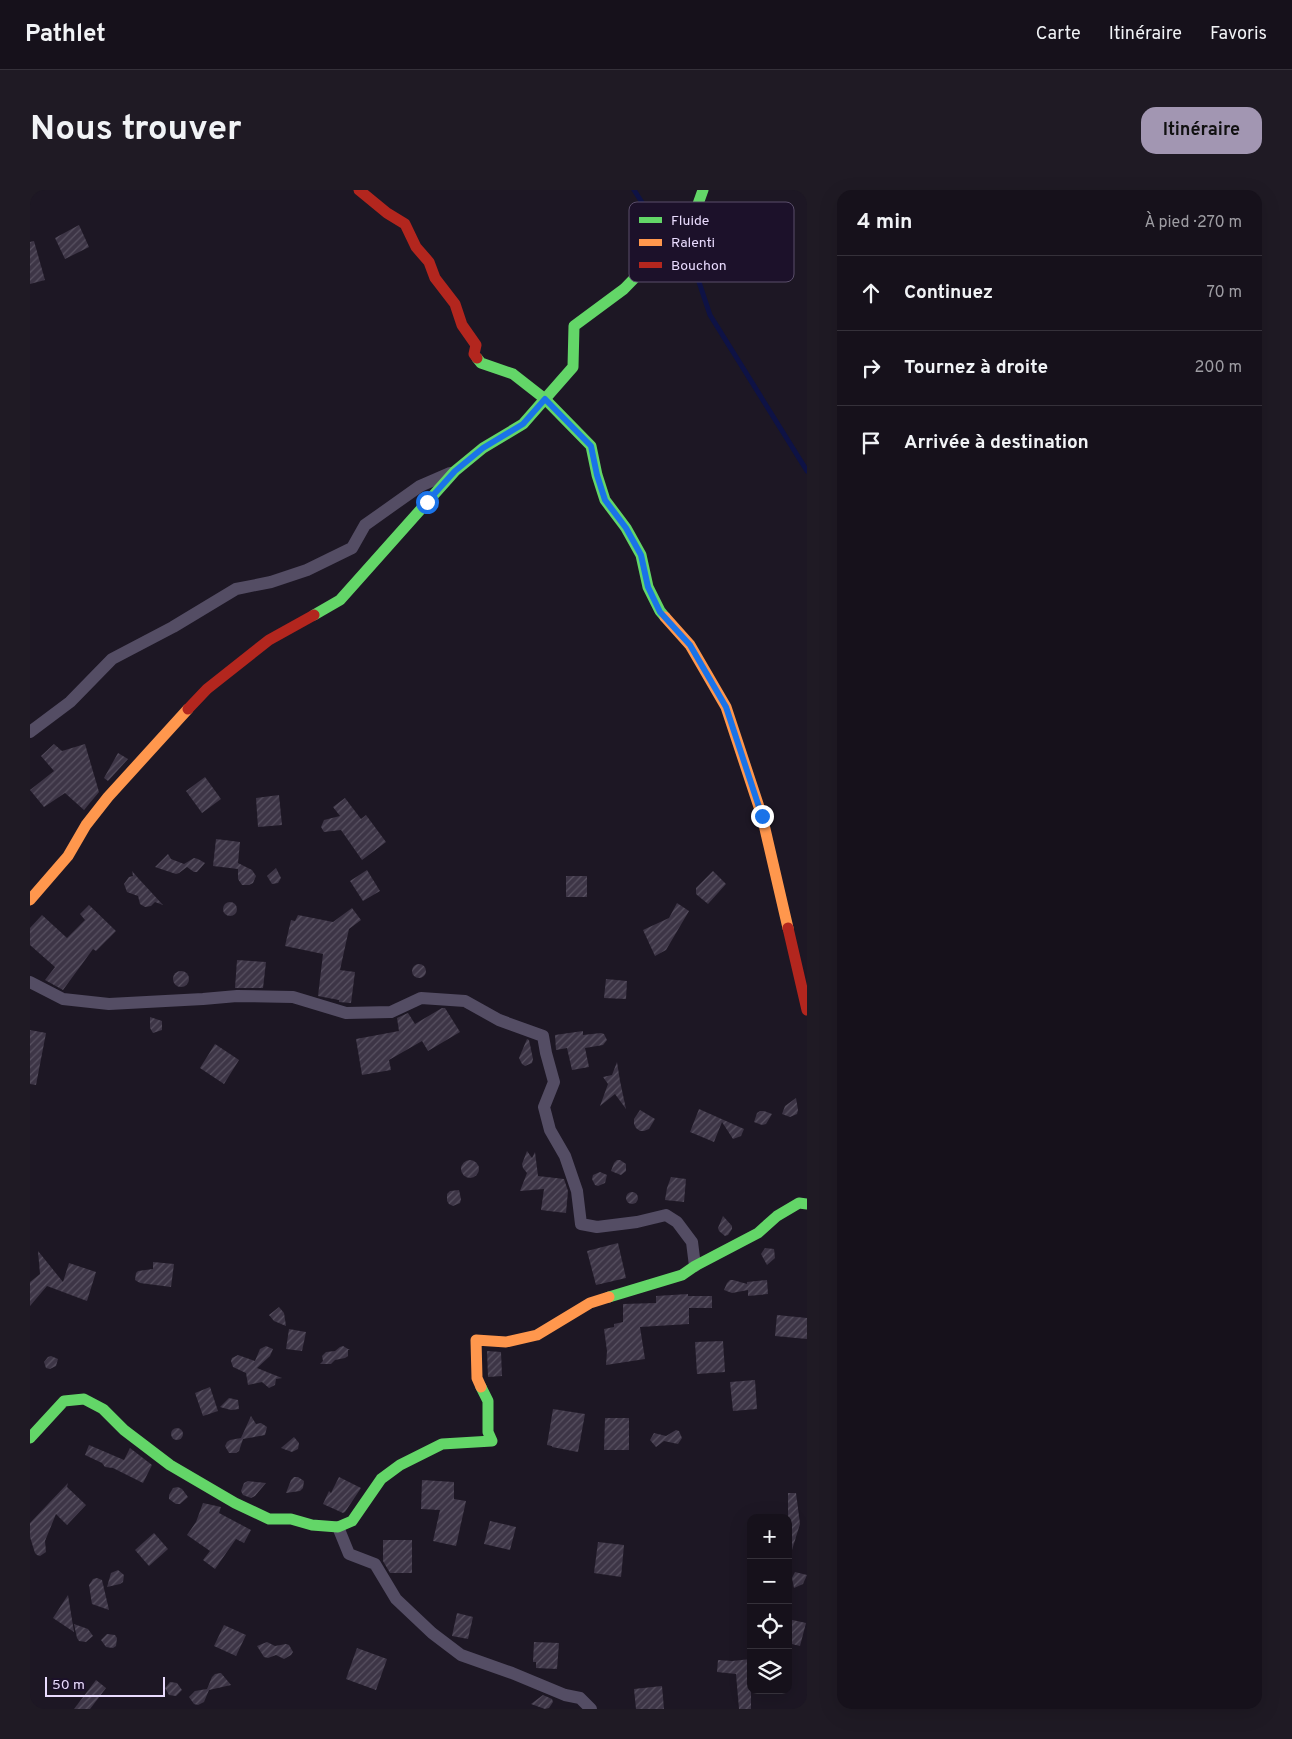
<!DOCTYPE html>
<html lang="fr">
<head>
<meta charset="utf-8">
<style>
	body { margin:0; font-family:Overpass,sans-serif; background:#1f1a24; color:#f1f3f6 }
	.controls { position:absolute; right:15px; bottom:15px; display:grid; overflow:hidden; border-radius:10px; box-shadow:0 5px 20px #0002 }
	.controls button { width:45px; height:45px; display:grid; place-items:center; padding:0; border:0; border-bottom:1px solid #35313a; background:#16111b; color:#f1f3f6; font:25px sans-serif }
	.scale { position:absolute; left:15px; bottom:12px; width:120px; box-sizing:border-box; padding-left:5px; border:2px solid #e9dbfe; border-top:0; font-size:14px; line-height:18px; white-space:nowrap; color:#e9dbfe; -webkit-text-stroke:4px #1c112a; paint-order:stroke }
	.stop { position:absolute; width:15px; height:15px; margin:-11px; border:4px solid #1a73e8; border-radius:50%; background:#fff }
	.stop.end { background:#1a73e8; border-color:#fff; box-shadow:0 1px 5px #0008 }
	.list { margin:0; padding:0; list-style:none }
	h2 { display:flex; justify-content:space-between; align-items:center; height:65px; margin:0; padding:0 20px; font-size:21px }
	h2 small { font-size:16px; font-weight:400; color:#9e9da3 }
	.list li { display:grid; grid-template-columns:32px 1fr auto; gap:15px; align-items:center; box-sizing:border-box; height:75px; padding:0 20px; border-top:1px solid #35313a }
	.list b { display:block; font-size:19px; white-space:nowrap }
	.list em { font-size:16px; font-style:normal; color:#9e9da3 }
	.icon { flex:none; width:28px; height:28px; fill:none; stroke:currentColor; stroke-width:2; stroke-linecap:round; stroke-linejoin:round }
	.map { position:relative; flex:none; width:777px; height:1519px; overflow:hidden; border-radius:15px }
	header { display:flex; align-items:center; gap:30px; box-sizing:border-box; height:70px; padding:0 25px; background:#16111b; border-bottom:1px solid #35313a }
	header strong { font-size:24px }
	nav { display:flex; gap:28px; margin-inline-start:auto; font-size:18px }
	.intro { display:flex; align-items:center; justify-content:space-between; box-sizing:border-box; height:120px; padding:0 30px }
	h1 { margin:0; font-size:35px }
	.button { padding:12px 22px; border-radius:15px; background:#a296b2; color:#111; font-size:18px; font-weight:700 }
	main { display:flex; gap:30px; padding:0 30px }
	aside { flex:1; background:#16111b; border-radius:15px; box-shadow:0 5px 20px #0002 }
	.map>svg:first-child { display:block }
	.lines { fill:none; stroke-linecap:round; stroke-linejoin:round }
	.stream { stroke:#0e1245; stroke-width:5 }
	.building { fill:url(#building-hatch) }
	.street { stroke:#544d64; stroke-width:12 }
	.fast { stroke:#63d668; stroke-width:11 }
	.slow { stroke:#ff974d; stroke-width:11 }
	.jam { stroke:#b3261e; stroke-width:11 }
	.route { stroke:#1a73e8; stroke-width:6 }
	.key { fill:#1c112a; stroke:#5a4e6a; stroke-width:1 }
	.key-label { font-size:14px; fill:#e9dbfe }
</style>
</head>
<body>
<header>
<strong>Pathlet</strong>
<nav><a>Carte</a><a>Itinéraire</a><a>Favoris</a></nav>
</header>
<div class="intro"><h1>Nous trouver</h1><a class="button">Itinéraire</a></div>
<main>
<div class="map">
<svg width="777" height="1519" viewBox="0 0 777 1519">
	<defs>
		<pattern id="building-hatch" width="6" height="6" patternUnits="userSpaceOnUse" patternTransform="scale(1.25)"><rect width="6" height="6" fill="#3d3546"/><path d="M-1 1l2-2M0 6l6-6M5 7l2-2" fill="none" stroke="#595262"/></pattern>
	</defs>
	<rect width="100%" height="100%" fill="#1d1724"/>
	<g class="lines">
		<!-- stream -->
		<g class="stream">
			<path d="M604 0 613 14 648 27 651 36"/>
			<path d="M653 44 680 125 777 281"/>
		</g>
	</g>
	<!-- building -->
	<g class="building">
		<path d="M49 35 59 57 35 69 25 48Z"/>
		<path d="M4 51 15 90 0 94V52Z"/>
		<path d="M24 554 32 561 55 554 69 602 54 620 35 603 14 617 0 600 24 581 11 566Z"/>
		<path d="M88 563 98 569 78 591 74 588Z"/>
		<path d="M175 587 191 609 172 623 156 601Z"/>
		<path d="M249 605 252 635 228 637 226 608Z"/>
		<path d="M315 608 331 629 336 625 356 652 332 670 311 640 294 642 291 637 294 630 310 626 303 617Z"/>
		<path d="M186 649 210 652 208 673 222 680 226 686 223 693 219 695H212L208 689V679L183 676Z"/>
		<path d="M138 664 141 669 154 674 164 668 168 669 175 673 167 682H164L157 677 149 683 146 684 125 677Z"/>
		<path d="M246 678 251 688 248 693 242 694 237 686Z"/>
		<path d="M337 680 350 701 333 711 320 691Z"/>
		<path d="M102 681 108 688 133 715 125 712 121 716 115 717 110 714 108 706 97 702 94 694 99 687 103 686Z"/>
		<path d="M683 681 696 694 678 714 666 704V698Z"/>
		<rect x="536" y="686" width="21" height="21"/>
		<circle cx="200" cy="719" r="7"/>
		<path d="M647 713 659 721 636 760 625 766 613 740 639 728Z"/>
		<path d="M59 715 86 741 66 761 63 759 33 800 15 790 25 777 0 755V738L12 725 37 748 55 730 50 724Z"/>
		<path d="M322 718 331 730 319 739 310 780 325 782 321 813 309 812V810L288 806 293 764 255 756 261 730 265 731 268 725 303 732Z"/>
		<path d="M207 770 236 772 233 798H205Z"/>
		<circle cx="389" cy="781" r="7"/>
		<circle cx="151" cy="789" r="8"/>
		<path d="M576 789 597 791 596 809 574 808Z"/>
		<path d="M412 818H415L430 842 398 861 392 851 359 870 361 880 332 885 326 849 369 841 367 828 378 823 385 834Z"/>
		<path d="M120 827 132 831V840L123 843 120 838Z"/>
		<path d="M0 840 16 843 6 895 0 894Z"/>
		<path d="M553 841V845L571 843 574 844 577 850 573 855 555 858 559 877 542 880 537 858 526 860 525 845Z"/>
		<path d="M497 849 499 850 503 869 502 873 495 876 492 874 489 868Z"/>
		<path d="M185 854 209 870 194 894 170 878Z"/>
		<path d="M587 872 590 891 596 919 585 904 570 916 578 894 573 887 582 885Z"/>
		<path d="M766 908 768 920 767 924 760 927 752 924 755 916Z"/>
		<path d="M669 919 714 939 711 946 703 949 692 932 684 952 660 942Z"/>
		<path d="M610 920 625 929 619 939 614 941H610L606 938 604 934V929Z"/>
		<path d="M730 921H734L742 924 736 934 732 935 724 932 727 923Z"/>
		<path d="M497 961 502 968 505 962 508 986 534 989 538 1001 536 1023 511 1020 514 999 490 1001 497 983 493 978 492 974Z"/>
		<circle cx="440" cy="979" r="9"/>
		<path d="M587 970H590L596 974V981L591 985 581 981 584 973Z"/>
		<path d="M570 982 577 985 575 993 568 996 565 995 562 989 563 985Z"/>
		<path d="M641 987 656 989 654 1012 635 1010 637 998Z"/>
		<path d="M429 1000 431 1009 430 1013 423 1016 419 1014 417 1011V1004L420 1001Z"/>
		<circle cx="602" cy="1008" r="6"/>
		<path d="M693 1026 702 1036V1039L698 1045 695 1046 689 1041 688 1038Z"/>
		<path d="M588 1053 596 1088 566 1095 557 1061Z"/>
		<path d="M735 1058 744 1059 745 1068 737 1075 731 1064Z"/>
		<path d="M8 1061 33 1092 39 1073 66 1082 57 1111 17 1096 0 1116V1092L10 1084Z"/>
		<path d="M123 1072 144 1074 141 1097 110 1093 105 1090 106 1083 108 1081 123 1079Z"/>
		<path d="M700 1090H703L717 1094V1092L737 1090 738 1104 718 1106V1100L702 1103 694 1100 697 1093Z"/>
		<path d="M658 1104V1106H682V1118H659V1134L610 1137 615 1169 576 1175 577 1161 574 1139 584 1137V1134L593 1132V1114L626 1113V1106Z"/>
		<path d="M249 1117 254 1123 256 1136 244 1131 239 1125Z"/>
		<path d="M747 1125 777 1128V1149L745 1146Z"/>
		<path d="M259 1139 276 1142 272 1161 256 1159Z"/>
		<path d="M693 1151 695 1182 667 1184 665 1152Z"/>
		<path d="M236 1156 243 1159 240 1166 227 1178 252 1188 246 1189 245 1195 239 1198 232 1192 218 1195 216 1183 203 1177 201 1171 202 1168 208 1165 225 1171 230 1159Z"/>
		<path d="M313 1156 318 1159H320L318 1160V1166L315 1168 305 1170 301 1174H290L293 1171 292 1166 296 1162 305 1161 310 1157Z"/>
		<path d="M457 1161 471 1162 472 1186 458 1187Z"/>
		<path d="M21 1166 28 1169 26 1176 20 1179 16 1178 14 1172 18 1167Z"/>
		<path d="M725 1190 727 1219 703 1221 700 1192Z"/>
		<path d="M180 1197 188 1221 173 1226 165 1203Z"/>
		<path d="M199 1208 208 1210 209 1219 201 1220 190 1217Z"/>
		<path d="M523 1219 555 1224 548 1262 522 1257V1256L517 1255Z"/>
		<path d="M221 1226 226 1234 231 1233 237 1237 235 1245 213 1249 209 1261 206 1263H199L195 1256 197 1252 200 1250 211 1248Z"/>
		<path d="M575 1228H599V1260H574Z"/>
		<circle cx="147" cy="1244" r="6"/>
		<path d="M646 1240 649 1241 652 1248 648 1254 634 1251 626 1257 620 1250 624 1243 636 1246Z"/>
		<path d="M264 1247 269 1253 268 1259 262 1262 251 1258Z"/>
		<path d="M59 1255 94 1270 100 1258 122 1275 113 1293 83 1278 75 1277 72 1273 55 1265Z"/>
		<path d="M264 1287H268L274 1291 273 1298 270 1301 256 1303 261 1290Z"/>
		<path d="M309 1287 331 1298 315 1322 313 1323 293 1314 299 1301 301 1303Z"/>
		<path d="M392 1290 424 1292V1309L436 1311 426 1356 403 1351 410 1320 391 1319Z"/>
		<path d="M218 1291 236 1293 225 1306 221 1308 213 1305 211 1301 214 1293Z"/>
		<path d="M38 1293 37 1297 56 1315 37 1335 26 1324 15 1351 16 1362 10 1366 7 1365 5 1363 0 1347V1333Z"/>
		<path d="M148 1297 152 1299 158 1307 150 1314H146L139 1309V1305L143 1298Z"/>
		<path d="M758 1303H766L770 1334 761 1363H758Z"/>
		<path d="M173 1313 191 1317 189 1323 221 1340 214 1353 206 1349 185 1379 173 1370 180 1361 157 1345 166 1332Z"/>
		<path d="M460 1331 486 1337 480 1360 454 1354Z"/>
		<path d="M124 1343 138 1359 119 1376 105 1360Z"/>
		<path d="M353 1350H382V1383H360L353 1371Z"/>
		<path d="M568 1352 594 1355 591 1387 564 1383Z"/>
		<path d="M88 1380 94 1385 93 1392 90 1394 77 1397 81 1383Z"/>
		<path d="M765 1382 777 1385 773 1394 764 1398 762 1388Z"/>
		<path d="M67 1388 72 1390 79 1420 62 1414 59 1395 63 1389Z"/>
		<path d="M38 1405 44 1442 23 1428Z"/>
		<path d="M427 1423 443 1427 438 1449 422 1446Z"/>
		<path d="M758 1429 776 1433 770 1456 758 1453Z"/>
		<path d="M44 1434 58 1439 63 1446 56 1452 49 1451 47 1448Z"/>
		<path d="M194 1435 216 1445 206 1466 184 1456Z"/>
		<path d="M77 1444 85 1445 87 1448 86 1456 83 1458 76 1457 71 1450Z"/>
		<path d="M237 1452 245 1456 256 1454 259 1455 263 1462 261 1465 254 1469 246 1465 238 1468 234 1467 227 1456Z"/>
		<path d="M504 1452 529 1453 527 1479 506 1478V1472H503Z"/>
		<path d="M327 1458 357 1469 346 1500 316 1489Z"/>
		<path d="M721 1469V1519H709L706 1484 687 1482 688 1470 702 1471Z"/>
		<path d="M191 1483 201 1495 179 1500 174 1512 168 1515 164 1514 159 1507 165 1501 177 1499 182 1487 185 1484Z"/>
		<path d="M66 1490 76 1498 60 1519H44Z"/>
		<path d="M140 1492 147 1493 152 1500 146 1506 139 1505 135 1498Z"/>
		<path d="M632 1496 634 1519H606L604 1499Z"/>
		<path d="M513 1505 522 1509 523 1512 519 1518 515 1519 501 1514Z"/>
	</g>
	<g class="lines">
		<!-- street -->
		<g class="street">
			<path d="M0 542 40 512 82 469 143 437 206 399 241 392 277 380 322 358 335 335 390 296 420 283"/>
			<path d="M0 792 33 809 79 814 173 809 207 806 263 807 316 823 361 822 391 808 435 811 469 830 513 846 516 863 524 892 514 917 520 940 535 966 547 1001 551 1034 567 1037 607 1032 636 1025 647 1032 662 1052 665 1076"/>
			<path d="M308 1337 319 1364 345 1374 366 1409 402 1443 431 1465 482 1483 535 1505 550 1508 561 1519"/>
		</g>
		<!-- fast -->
		<g class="fast">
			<path d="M447 168 451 173 483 184 515 209 561 256 567 285 575 310 596 338 611 365 618 397 630 421 635 427"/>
			<path d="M284 425 310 410 425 281 453 258 493 234 543 177 544 136 594 99 663 28 673 0"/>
			<path d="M579 1107 652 1085 665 1076 728 1043 747 1026 769 1013 777 1014"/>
			<path d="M0 1248 34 1211 54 1209 73 1219 94 1240 140 1275 205 1313 239 1329H261L282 1335 308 1337 322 1331 351 1289 370 1275 412 1254 462 1251 458 1242V1211L451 1197"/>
		</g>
		<!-- slow -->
		<g class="slow">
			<path d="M635 427 660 455 696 517 732 626 758 738"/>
			<path d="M0 710 38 666 56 635 78 607 158 519"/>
			<path d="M451 1197 447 1188 446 1150 476 1152 507 1145 560 1113 579 1107"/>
		</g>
		<!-- jam -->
		<g class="jam">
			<path d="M329 0 357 23 375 34 386 57 399 72 405 88 425 114 432 135 446 155 444 164 447 168"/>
			<path d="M158 519 177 499 239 450 284 425"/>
			<path d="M758 738 777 820"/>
		</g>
	</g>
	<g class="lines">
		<!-- route -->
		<path class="route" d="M397 312 425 281 453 258 493 234 515 209 561 256 567 285 575 310 596 338 611 365 618 397 630 422 660 455 696 517 732 626"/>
	</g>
	<!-- legend -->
	<rect x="599" y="12" width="165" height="80" rx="8" class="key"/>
	<rect x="609" y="27" width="23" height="6" fill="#63d668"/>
	<rect x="609" y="49" width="23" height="7" fill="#ff974d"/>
	<rect x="609" y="72" width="23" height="6" fill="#b3261e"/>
	<g class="key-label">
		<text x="641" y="35">Fluide</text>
		<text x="641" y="57">Ralenti</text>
		<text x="641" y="80">Bouchon</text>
	</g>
</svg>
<div class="controls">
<button>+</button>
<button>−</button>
<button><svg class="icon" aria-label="locate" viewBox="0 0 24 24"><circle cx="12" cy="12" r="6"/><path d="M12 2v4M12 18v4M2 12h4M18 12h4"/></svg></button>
<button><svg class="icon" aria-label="layers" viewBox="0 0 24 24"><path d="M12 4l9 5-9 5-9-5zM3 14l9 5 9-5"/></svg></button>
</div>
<div class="scale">50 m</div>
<div class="stop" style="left:397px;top:312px"></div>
<div class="stop end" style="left:732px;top:626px"></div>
</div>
<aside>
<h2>4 min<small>À pied · 270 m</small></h2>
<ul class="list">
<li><svg class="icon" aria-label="ahead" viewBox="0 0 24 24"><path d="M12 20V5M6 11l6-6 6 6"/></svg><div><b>Continuez</b></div><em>70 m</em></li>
<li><svg class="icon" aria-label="right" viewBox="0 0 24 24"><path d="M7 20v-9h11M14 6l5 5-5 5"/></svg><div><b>Tournez à droite</b></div><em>200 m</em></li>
<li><svg class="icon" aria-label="arrive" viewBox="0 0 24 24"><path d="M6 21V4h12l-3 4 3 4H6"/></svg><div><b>Arrivée à destination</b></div></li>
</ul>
</aside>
</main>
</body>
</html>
